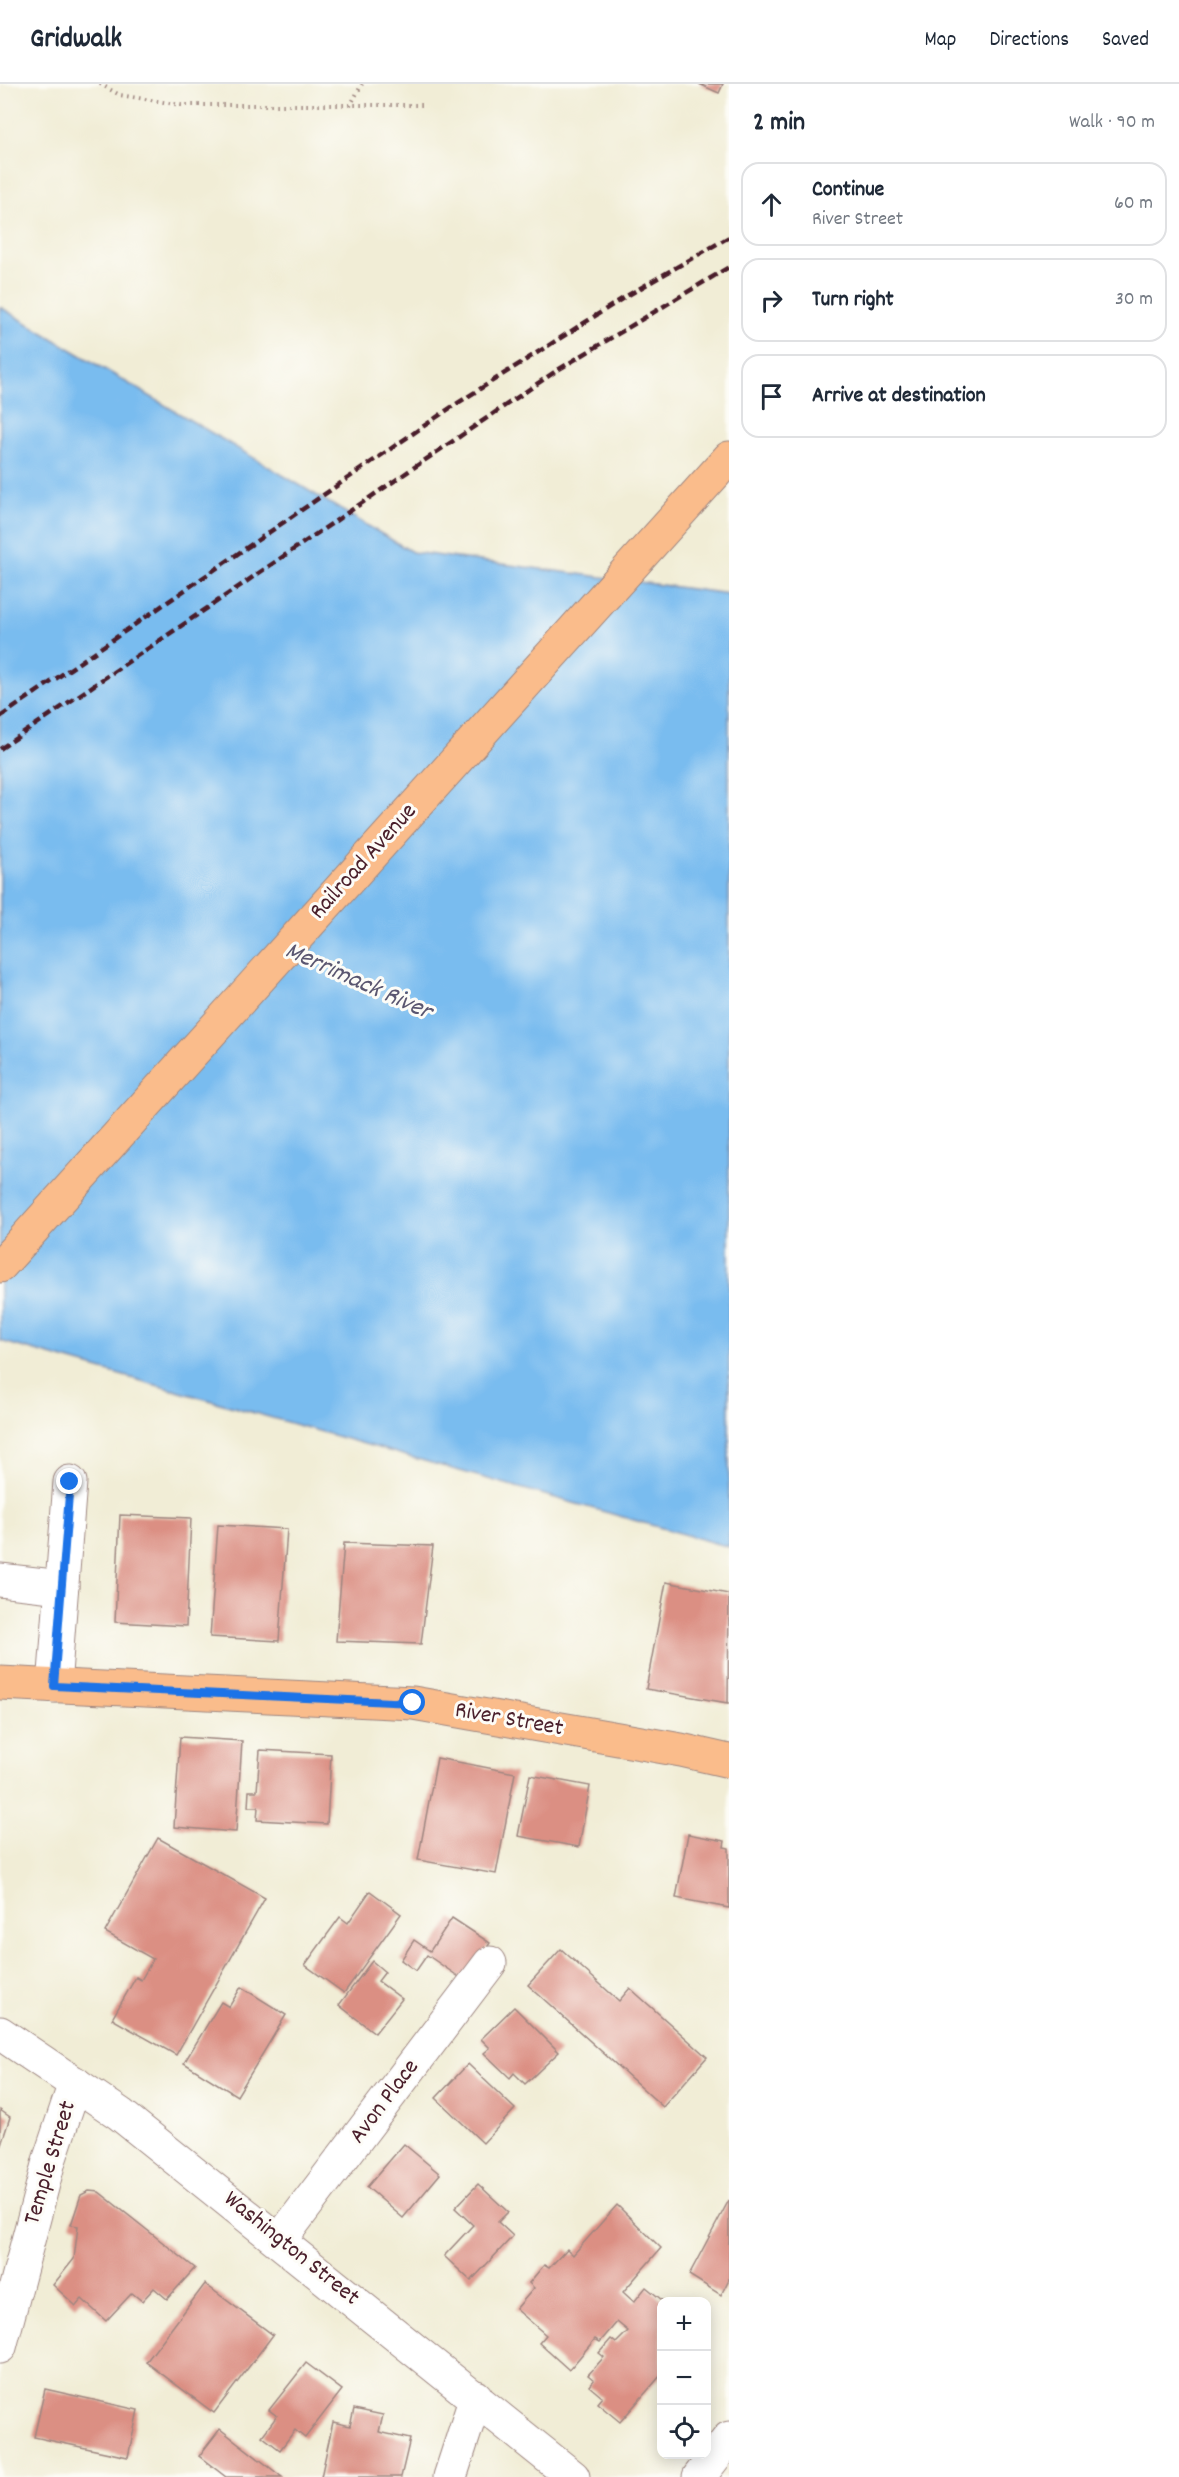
<!DOCTYPE html>
<html lang="en">
<head>
<meta charset="utf-8">
<style>
	body { margin:0; font-family:Dekko,sans-serif; background:#f2f2f3; color:#1f2937 }
	.controls { position:absolute; right:18px; bottom:18px; display:grid; overflow:hidden; border-radius:12px; box-shadow:0 3px 15px #0003 }
	.controls button { width:54px; height:54px; display:grid; place-items:center; padding:0; border:0; border-bottom:2px solid #e0e1e3; background:#fff; color:#1f2937; font:30px sans-serif }
	.stop { position:absolute; width:18px; height:18px; margin:-14px; border:4px solid #1a73e8; border-radius:50%; background:#fff }
	.stop.end { background:#1a73e8; border-color:#fff; box-shadow:0 2px 6px #0008 }
	.list { margin:0; padding:0; list-style:none }
	h2 { display:flex; justify-content:space-between; align-items:center; height:78px; margin:0; padding:0 24px; font-size:26px }
	h2 small { font-size:20px; font-weight:400; color:#747a83 }
	.list li { display:grid; grid-template-columns:39px 1fr auto; gap:18px; align-items:center; box-sizing:border-box; height:84px; margin:0 12px 12px; padding:0 12px; border:2px solid #e0e1e3; border-radius:18px }
	.list b { display:block; font-size:22px; white-space:nowrap }
	.list p { margin:0; font-size:20px; white-space:nowrap; color:#747a83 }
	.list em { font-size:20px; font-style:normal; color:#747a83 }
	.icon { flex:none; width:33px; height:33px; fill:none; stroke:currentColor; stroke-width:2; stroke-linecap:round; stroke-linejoin:round }
	.map { position:relative; flex:none; width:729px; height:2393px; overflow:hidden }
	header { display:flex; align-items:center; gap:36px; box-sizing:border-box; height:84px; padding:0 30px; background:#fff; border-bottom:2px solid #e0e1e3 }
	header strong { font-size:28px }
	nav { display:flex; gap:33px; margin-inline-start:auto; font-size:21px }
	main { display:flex }
	aside { flex:1; background:#fff }
	.map>svg:first-child { display:block }
	.water { fill:#79bcef; stroke:#626e8d; stroke-width:1.5 }
	.building { fill:#db8f83 }
	.lines { fill:none; stroke-linecap:round; stroke-linejoin:round }
	.minor-casing { stroke:#9e8680; stroke-width:35 }
	.major-casing { stroke:#9e8680; stroke-width:35 }
	.path { stroke:#9e8680; stroke-width:4; stroke-dasharray:1.5 4.5; stroke-linecap:butt }
	.minor { stroke:#fff; stroke-width:33 }
	.major { stroke:#fabc8b; stroke-width:33 }
	.rail { stroke:#4a1f2b; stroke-width:4.5; stroke-dasharray:9 4.5; stroke-linecap:butt }
	.route { stroke:#1a73e8; stroke-width:8 }
	.labels { text-anchor:middle; dominant-baseline:central; stroke-width:6; stroke-linejoin:round; paint-order:stroke }
	.street-label { font-size:24px; fill:#4a1f2b; stroke:#fdfcf7 }
	.water-label { font-size:26px; font-style:italic; fill:#5a5670; stroke:#fdfcf7 }
</style>
</head>
<body>
<header>
<strong>Gridwalk</strong>
<nav><a>Map</a><a>Directions</a><a>Saved</a></nav>
</header>
<main>
<div class="map">
<svg width="729" height="2393" viewBox="0 0 729 2393">
	<rect width="100%" height="100%" fill="#fdfcf7"/>
	<filter id="ink" filterUnits="userSpaceOnUse"><feTurbulence type="fractalNoise" baseFrequency=".0167" numOctaves="2"/><feDisplacementMap in="SourceGraphic" scale="12" xChannelSelector="R" yChannelSelector="G"/><feConvolveMatrix kernelMatrix="1 2 1 2 8 2 1 2 1" color-interpolation-filters="sRGB"/></filter>
	<filter id="wash" filterUnits="userSpaceOnUse"><feTurbulence type="fractalNoise" baseFrequency=".008" numOctaves="4" result="noise"/><feDisplacementMap in="SourceGraphic" scale="24" xChannelSelector="R" yChannelSelector="G"/><feGaussianBlur stdDeviation="1.35" result="paint"/><feColorMatrix in="noise" values="0 0 0 0 0 0 0 0 0 0 0 0 0 0 0 0 0 1.4 0 .05"/><feComposite in="paint" operator="in"/></filter>
	<g filter="url(#wash)">
		<rect width="100%" height="100%" fill="#f1edd6"/>
		<!-- water -->
		<path class="water" d="M0 223 412 468 729 510V1463L0 1257Z"/>
		<g id="blocks">
			<!-- building -->
			<g class="building">
				<path d="M699 0H723L719 9Z"/>
				<path d="M120 1431 191 1434 186 1542 115 1538Z"/>
				<path d="M218 1441 287 1445 279 1557 210 1553Z"/>
				<path d="M344 1459 433 1462 421 1560 336 1557Z"/>
				<path d="M666 1498 729 1510 728 1619 646 1605Z"/>
				<path d="M180 1653 242 1657 236 1748 174 1743Z"/>
				<path d="M260 1666 331 1670 327 1740 257 1736 258 1723H248L249 1707H257Z"/>
				<path d="M437 1674 515 1689 496 1790 418 1776Z"/>
				<path d="M530 1691 590 1702 579 1763 518 1752Z"/>
				<path d="M688 1750 725 1757 724 1763 729 1764V1824L676 1814Z"/>
				<path d="M158 1754 265 1814 176 1971 112 1935 136 1893 141 1896 153 1875 105 1848Z"/>
				<path d="M370 1807 401 1830 344 1909 305 1881 340 1833 348 1839Z"/>
				<path d="M452 1834 490 1859 465 1897 427 1871 416 1887 401 1876 414 1856 430 1867Z"/>
				<path d="M561 1865 619 1917 630 1904 707 1973 663 2023 528 1901Z"/>
				<path d="M372 1877 385 1888 378 1897 402 1915 375 1949 339 1921Z"/>
				<path d="M241 1903 286 1931 237 2012 184 1979 221 1918 229 1923Z"/>
				<path d="M514 1923 559 1968 525 2000 514 1989 510 1994 484 1969 490 1964 481 1955Z"/>
				<path d="M468 1980 515 2025 483 2059 436 2014Z"/>
				<path d="M0 2026 10 2033 0 2064Z"/>
				<path d="M404 2060 440 2090 403 2134 367 2103Z"/>
				<path d="M478 2100 508 2128 498 2138 513 2152 471 2197 444 2172 473 2141 455 2124Z"/>
				<path d="M89 2107 99 2108 195 2184 167 2215 154 2204 142 2217 132 2209 106 2237 82 2215 76 2222 53 2201 74 2175 78 2142 71 2141 81 2111Z"/>
				<path d="M729 2116V2195L721 2211 689 2191Z"/>
				<path d="M617 2121 661 2164 623 2208 634 2218 646 2203 662 2216V2290L620 2338 597 2319 602 2313 589 2302 594 2296 588 2291 604 2273 599 2269 611 2255 616 2259 628 2247 617 2238 600 2258 595 2255 569 2286 539 2259 546 2251 516 2225 534 2204 529 2199 544 2181 549 2184 567 2165 573 2171Z"/>
				<path d="M205 2200 273 2251 214 2329 146 2278Z"/>
				<path d="M306 2279 342 2306 305 2354 295 2346 280 2366 262 2352 277 2332 269 2326Z"/>
				<path d="M45 2305 138 2326 128 2373 34 2353Z"/>
				<path d="M354 2325 383 2331 379 2348 410 2355 401 2393H321L333 2338 350 2342Z"/>
				<path d="M220 2345 282 2393H226L199 2372Z"/>
			</g>
		</g>
	</g>
	<g filter="url(#ink)">
		<use href="#blocks" fill-opacity="0" stroke="#9e8680" stroke-width="1.5"/>
		<g class="lines">
			<!-- minor casing -->
			<g class="minor-casing">
				<g id="minor">
					<path d="M0 1496 62 1503"/>
					<path d="M54 1602 70 1398"/>
					<path d="M0 1949 120 2030 573 2393"/>
					<path d="M280 2156 490 1879"/>
					<path d="M0 2263 49 2077 75 1999"/>
					<path d="M450 2393 476 2313"/>
					<path d="M699 2393 729 2354"/>
				</g>
			</g>
			<!-- major casing -->
			<g class="major-casing">
				<g id="major">
					<path d="M0 1182 729 374"/>
					<path d="M0 1599 413 1619 681 1666 729 1677"/>
				</g>
			</g>
			<!-- path -->
			<g class="path">
				<path d="M100 0 120 11 181 21H423"/>
				<path d="M350 22 362 0"/>
			</g>
			<!-- minor -->
			<use href="#minor" class="minor"/>
			<!-- major -->
			<use href="#major" class="major"/>
			<!-- rail -->
			<g class="rail">
				<path d="M0 633 453 322 625 213 729 153"/>
				<path d="M0 665 556 287 729 183"/>
			</g>
		</g>
	</g>
	<g class="lines" filter="url(#ink)">
		<!-- route -->
		<path class="route" d="M70 1398 54 1602 413 1619"/>
	</g>
	<g class="labels">
		<!-- street labels -->
		<g class="street-label">
			<text transform="translate(364 778) rotate(-48)">Railroad Avenue</text>
			<text transform="translate(509 1636) rotate(10)">River Street</text>
			<text transform="translate(385 2018) rotate(-53)">Avon Place</text>
			<text transform="translate(51 2079) rotate(-73)">Temple Street</text>
			<text transform="translate(291 2165) rotate(39)">Washington Street</text>
		</g>
		<!-- water labels -->
		<g class="water-label">
			<text transform="translate(358 898) rotate(24)">Merrimack River</text>
		</g>
	</g>
</svg>
<div class="controls">
<button>+</button>
<button>−</button>
<button><svg class="icon" aria-label="locate" viewBox="0 0 24 24"><circle cx="12" cy="12" r="6"/><path d="M12 2v4M12 18v4M2 12h4M18 12h4"/></svg></button>
</div>
<div class="stop" style="left:413px;top:1619px"></div>
<div class="stop end" style="left:70px;top:1398px"></div>
</div>
<aside>
<h2>2 min<small>Walk · 90 m</small></h2>
<ul class="list">
<li><svg class="icon" aria-label="ahead" viewBox="0 0 24 24"><path d="M12 20V5M6 11l6-6 6 6"/></svg><div><b>Continue</b><p>River Street</p></div><em>60 m</em></li>
<li><svg class="icon" aria-label="right" viewBox="0 0 24 24"><path d="M7 20v-9h11M14 6l5 5-5 5"/></svg><div><b>Turn right</b></div><em>30 m</em></li>
<li><svg class="icon" aria-label="arrive" viewBox="0 0 24 24"><path d="M6 21V4h12l-3 4 3 4H6"/></svg><div><b>Arrive at destination</b></div></li>
</ul>
</aside>
</main>
</body>
</html>
